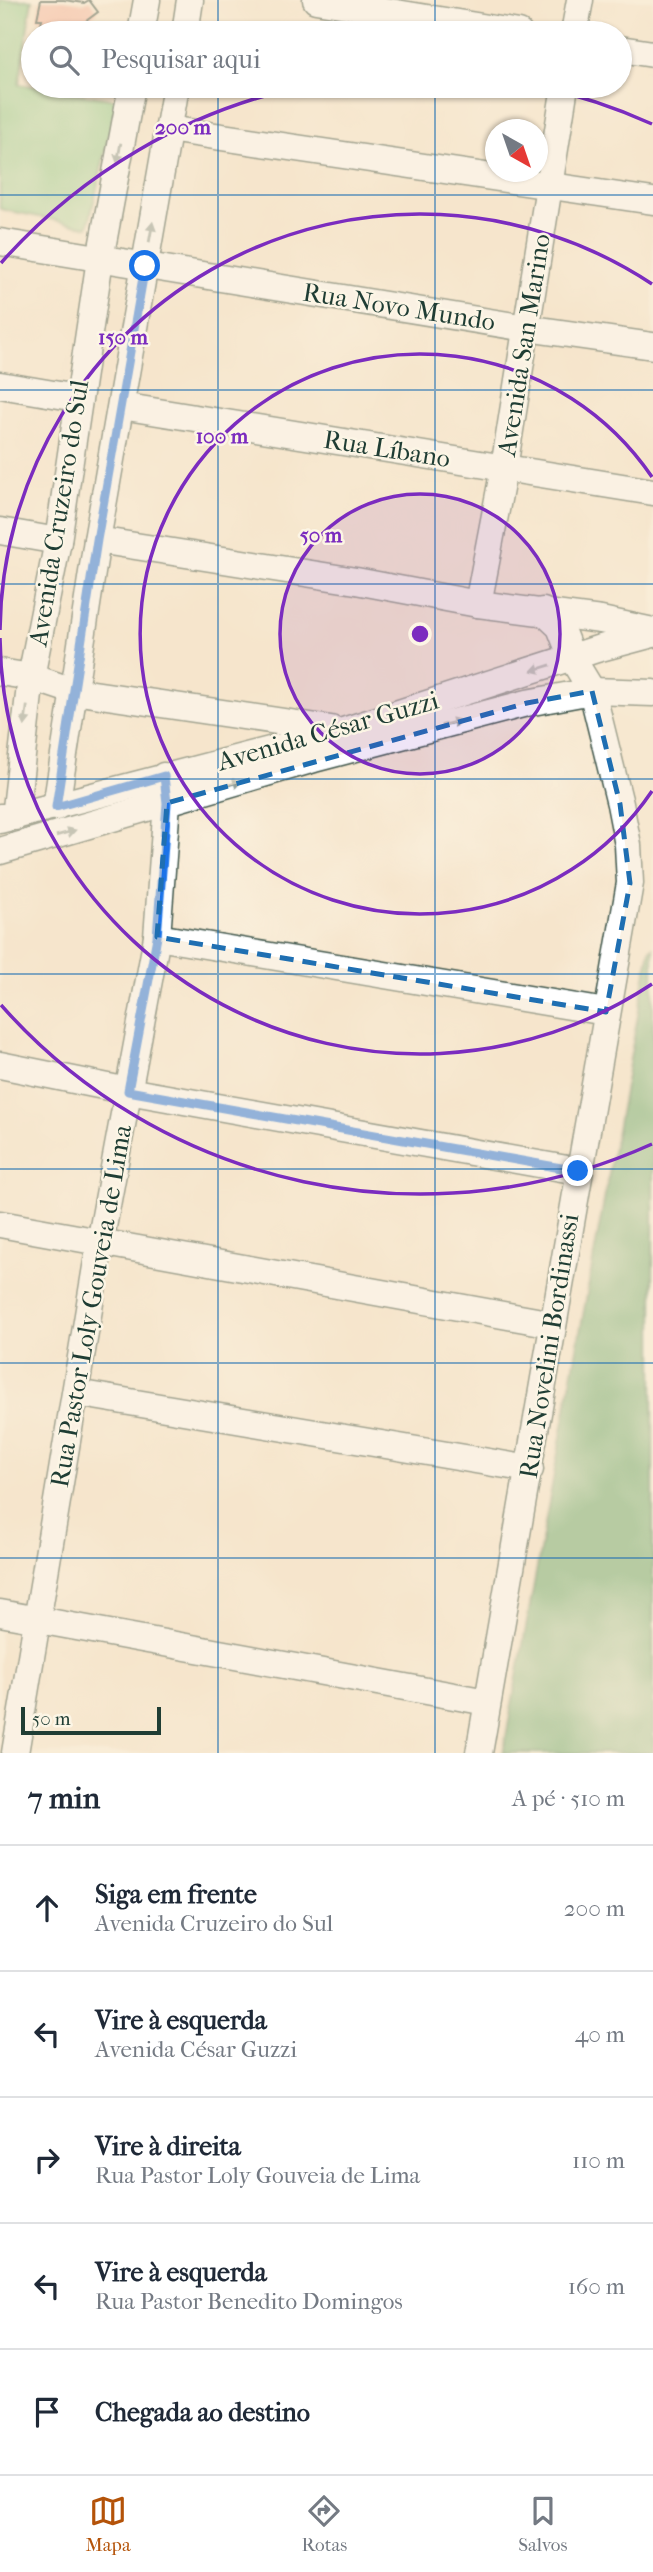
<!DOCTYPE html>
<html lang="pt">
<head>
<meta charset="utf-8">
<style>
	body { margin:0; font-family:"IM FELL French Canon",serif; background:#f6f6f7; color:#1f2937 }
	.compass { position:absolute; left:485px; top:119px; width:63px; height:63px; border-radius:50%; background:#fff; box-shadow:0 2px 5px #0004; rotate:140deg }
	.scale { position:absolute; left:21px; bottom:18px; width:140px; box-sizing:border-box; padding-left:7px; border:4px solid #1f3d34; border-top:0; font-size:19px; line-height:24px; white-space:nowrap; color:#1f3d34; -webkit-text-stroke:5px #fcf5e5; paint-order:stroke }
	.stop { position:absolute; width:21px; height:21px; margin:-16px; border:5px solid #1a73e8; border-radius:50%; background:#fff }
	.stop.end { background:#1a73e8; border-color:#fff; box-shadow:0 2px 7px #0008 }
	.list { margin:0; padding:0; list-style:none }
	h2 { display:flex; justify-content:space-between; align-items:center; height:91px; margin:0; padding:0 28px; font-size:30px }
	h2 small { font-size:23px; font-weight:400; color:#747a83 }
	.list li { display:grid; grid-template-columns:46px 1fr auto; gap:21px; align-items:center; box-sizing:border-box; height:126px; padding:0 28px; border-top:2px solid #e0e1e3 }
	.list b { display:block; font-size:26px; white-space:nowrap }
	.list p { margin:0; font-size:23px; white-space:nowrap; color:#747a83 }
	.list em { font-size:23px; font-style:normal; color:#747a83 }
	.icon { flex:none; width:38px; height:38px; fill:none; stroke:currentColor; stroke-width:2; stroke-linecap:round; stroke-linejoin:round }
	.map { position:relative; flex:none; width:653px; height:1753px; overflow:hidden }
	.search { position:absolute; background:#fff; box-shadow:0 2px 5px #0004; left:21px; right:21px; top:21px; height:77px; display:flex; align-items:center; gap:18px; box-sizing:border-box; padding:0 24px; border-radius:38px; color:#747a83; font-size:26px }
	.sheet { height:721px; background:#fff }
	nav { display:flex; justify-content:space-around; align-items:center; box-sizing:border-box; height:98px; border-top:2px solid #e0e1e3; background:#fff; font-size:19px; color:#747a83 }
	nav a { display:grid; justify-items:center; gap:4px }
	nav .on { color:#b45309 }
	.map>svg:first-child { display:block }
	.green { fill:#84c882; stroke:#52825b; stroke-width:2 }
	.forest { fill:#6bac70; stroke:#457452; stroke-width:2 }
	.building { fill:#f7ae98 }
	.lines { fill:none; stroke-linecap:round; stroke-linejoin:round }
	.minor-casing { stroke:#3f564b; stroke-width:29 }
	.minor { stroke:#fff; stroke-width:26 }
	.oneway { fill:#8f9e9a }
	.route { stroke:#1a73e8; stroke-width:9 }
	.marked { fill:none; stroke:#1f6fb2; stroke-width:5; stroke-dasharray:14 9; stroke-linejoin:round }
	.grid { fill:none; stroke:#1f6fb2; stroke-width:2; stroke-opacity:0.55 }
	.ring { fill:none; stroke:#7b2cbf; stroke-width:3.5 }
	.labels { text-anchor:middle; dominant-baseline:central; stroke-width:5; stroke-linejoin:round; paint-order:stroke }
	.street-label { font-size:26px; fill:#1f3d34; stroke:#fcf5e5 }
	.centre { fill:#7b2cbf; stroke:#fcf5e5; stroke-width:3.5 }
	.ring-label { font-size:21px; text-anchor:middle; font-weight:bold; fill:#7b2cbf; stroke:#fcf5e5; stroke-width:5; stroke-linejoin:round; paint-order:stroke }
</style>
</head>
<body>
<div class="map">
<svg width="653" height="1753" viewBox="0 0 653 1753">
	<rect width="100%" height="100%" fill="#fcf5e5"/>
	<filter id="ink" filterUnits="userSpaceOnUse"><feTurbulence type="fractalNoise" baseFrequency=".0143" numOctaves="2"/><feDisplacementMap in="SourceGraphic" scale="14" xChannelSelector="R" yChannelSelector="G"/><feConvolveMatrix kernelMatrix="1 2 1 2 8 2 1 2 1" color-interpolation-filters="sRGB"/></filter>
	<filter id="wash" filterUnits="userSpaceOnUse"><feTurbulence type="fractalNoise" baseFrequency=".00686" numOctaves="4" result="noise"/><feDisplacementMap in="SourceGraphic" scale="28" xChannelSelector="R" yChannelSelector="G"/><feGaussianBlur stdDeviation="1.57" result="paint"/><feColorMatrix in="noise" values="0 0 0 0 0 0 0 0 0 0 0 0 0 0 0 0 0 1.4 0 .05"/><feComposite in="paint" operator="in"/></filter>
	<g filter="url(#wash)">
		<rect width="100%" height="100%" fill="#f6e5cc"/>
		<!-- green -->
		<path class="green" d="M0 0H32L19 84 117 100 88 227 0 209Z"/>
		<!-- forest -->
		<path class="forest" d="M653 947V1753H503L650 949Z"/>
		<g id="blocks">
			<!-- building -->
			<path class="building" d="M41 0H64L84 3 89 0 98 12 86 21 84 33H39L42 19H37Z"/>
		</g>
	</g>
	<g filter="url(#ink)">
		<use href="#blocks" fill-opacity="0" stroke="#3f564b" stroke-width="2"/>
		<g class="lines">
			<!-- minor casing -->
			<g class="minor-casing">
				<g id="minor">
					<path d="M316 0 519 33"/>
					<path d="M141 33 147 0"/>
					<path d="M185 33 190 0"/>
					<path d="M574 33 580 0"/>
					<path d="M620 49 653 54"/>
					<path d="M168 129 653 201"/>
					<path d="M0 242 526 328 653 346"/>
					<path d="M0 385 77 398"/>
					<path d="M121 406 653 492"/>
					<path d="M0 531 58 541"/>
					<path d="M97 540 356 581 478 604 601 620 653 631"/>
					<path d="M478 604 504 468 565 86"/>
					<path d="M0 672 31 677 73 691 331 729"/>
					<path d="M56 807 97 540 176 86"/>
					<path d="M0 817H15L31 677 58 541 100 259 132 86"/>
					<path d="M0 820 343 731 597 649 653 634"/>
					<path d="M0 851 314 759 527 703 592 691 653 693"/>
					<path d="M157 937 606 1012"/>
					<path d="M0 1065 128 1091 578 1171"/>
					<path d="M0 1224 553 1324"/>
					<path d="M76 1393 530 1469"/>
					<path d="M0 1613 487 1702"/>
					<path d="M15 1753 100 1243 157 937 167 803 164 776"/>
					<path d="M479 1753 630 883 628 845 620 804 592 691 572 658 560 627 543 611"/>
				</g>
			</g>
			<!-- minor -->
			<use href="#minor" class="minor"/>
		</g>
		<!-- one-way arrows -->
		<defs><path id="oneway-solid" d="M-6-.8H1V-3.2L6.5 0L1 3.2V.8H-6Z" transform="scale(1.75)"/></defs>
		<g class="oneway">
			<use href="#oneway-solid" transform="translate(119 153) rotate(100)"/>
			<use href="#oneway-solid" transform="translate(151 232) rotate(-80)"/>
			<use href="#oneway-solid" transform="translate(541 668) rotate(163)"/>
			<use href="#oneway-solid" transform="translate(26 716) rotate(97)"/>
			<use href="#oneway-solid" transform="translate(451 723) rotate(-15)"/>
			<use href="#oneway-solid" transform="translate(232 784) rotate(-17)"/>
			<use href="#oneway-solid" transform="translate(66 833) rotate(-16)"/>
		</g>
	</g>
	<g class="lines" filter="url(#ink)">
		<!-- route -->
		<path class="route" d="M145 266 97 540 56 807 164 776 167 803 157 937 128 1091 578 1171"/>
	</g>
	<!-- marked area -->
	<path d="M0 0H653V1753H0ZM592 691 620 804 630 883 606 1012 157 937 167 803 527 703Z" fill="#f6e5cc" fill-opacity=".55" fill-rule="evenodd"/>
	<path class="marked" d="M592 691 620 804 630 883 606 1012 157 937 167 803 527 703Z"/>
	<!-- grid -->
	<path class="grid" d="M218 0V33M435 0V33M218 86V1753M435 86V1753M0 195H653M0 390H653M0 584H653M0 779H653M0 974H653M0 1169H653M0 1363H653M0 1558H653"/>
	<!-- distance rings -->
	<circle cx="420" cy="634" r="140" fill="#7b2cbf" fill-opacity=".12"/>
	<g class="ring">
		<circle cx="420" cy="634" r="140"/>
		<path d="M652 791A280 280 0 1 1 652 477"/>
		<path d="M652 984A420 420 0 0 1 0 638M0 630A420 420 0 0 1 652 284"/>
		<path d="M652 1144A560 560 0 0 1 1 1005M1 263A560 560 0 0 1 304 86M536 86A560 560 0 0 1 652 124"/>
	</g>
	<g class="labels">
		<!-- street labels -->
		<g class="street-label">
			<text transform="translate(399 307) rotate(9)">Rua Novo Mundo</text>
			<text transform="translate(524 345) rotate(-81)">Avenida San Marino</text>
			<text transform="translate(387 449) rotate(9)">Rua Líbano</text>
			<text transform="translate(59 513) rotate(-81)">Avenida Cruzeiro do Sul</text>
			<text transform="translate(328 731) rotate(-16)">Avenida César Guzzi</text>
			<text transform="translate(91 1306) rotate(-80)">Rua Pastor Loly Gouveia de Lima</text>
			<text transform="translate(549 1346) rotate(-81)">Rua Novelini Bordinassi</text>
		</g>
	</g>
	<circle cx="420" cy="634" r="10" class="centre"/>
	<g class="ring-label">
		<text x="183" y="134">200 m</text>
		<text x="123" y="344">150 m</text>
		<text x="222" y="443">100 m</text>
		<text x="321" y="542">50 m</text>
	</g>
</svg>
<svg class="compass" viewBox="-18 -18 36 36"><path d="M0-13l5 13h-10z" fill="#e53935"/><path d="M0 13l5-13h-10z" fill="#747a83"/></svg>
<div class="scale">50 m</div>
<div class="stop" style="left:145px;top:266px"></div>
<div class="stop end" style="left:578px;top:1171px"></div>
<div class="search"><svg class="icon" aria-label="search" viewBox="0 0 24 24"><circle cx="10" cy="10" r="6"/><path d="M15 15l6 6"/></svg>Pesquisar aqui</div>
</div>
<section class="sheet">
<h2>7 min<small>A pé · 510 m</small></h2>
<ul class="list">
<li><svg class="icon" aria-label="ahead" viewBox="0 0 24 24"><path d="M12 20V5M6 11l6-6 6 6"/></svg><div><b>Siga em frente</b><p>Avenida Cruzeiro do Sul</p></div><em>200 m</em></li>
<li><svg class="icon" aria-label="left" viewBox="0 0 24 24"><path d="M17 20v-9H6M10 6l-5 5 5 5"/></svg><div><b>Vire à esquerda</b><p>Avenida César Guzzi</p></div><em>40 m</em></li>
<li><svg class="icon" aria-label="right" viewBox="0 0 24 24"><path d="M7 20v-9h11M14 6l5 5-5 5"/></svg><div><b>Vire à direita</b><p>Rua Pastor Loly Gouveia de Lima</p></div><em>110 m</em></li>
<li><svg class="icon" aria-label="left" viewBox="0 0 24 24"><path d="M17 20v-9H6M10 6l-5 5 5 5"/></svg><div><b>Vire à esquerda</b><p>Rua Pastor Benedito Domingos</p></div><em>160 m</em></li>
<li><svg class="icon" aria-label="arrive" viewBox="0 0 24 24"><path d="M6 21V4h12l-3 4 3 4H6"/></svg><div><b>Chegada ao destino</b></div></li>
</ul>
</section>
<nav>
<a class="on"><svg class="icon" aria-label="map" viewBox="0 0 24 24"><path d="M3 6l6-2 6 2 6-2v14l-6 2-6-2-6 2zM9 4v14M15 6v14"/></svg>Mapa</a>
<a><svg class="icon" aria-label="directions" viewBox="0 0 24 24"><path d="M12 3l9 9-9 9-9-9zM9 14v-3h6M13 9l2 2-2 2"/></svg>Rotas</a>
<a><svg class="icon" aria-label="saved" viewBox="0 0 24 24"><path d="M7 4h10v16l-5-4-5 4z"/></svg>Salvos</a>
</nav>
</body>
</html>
